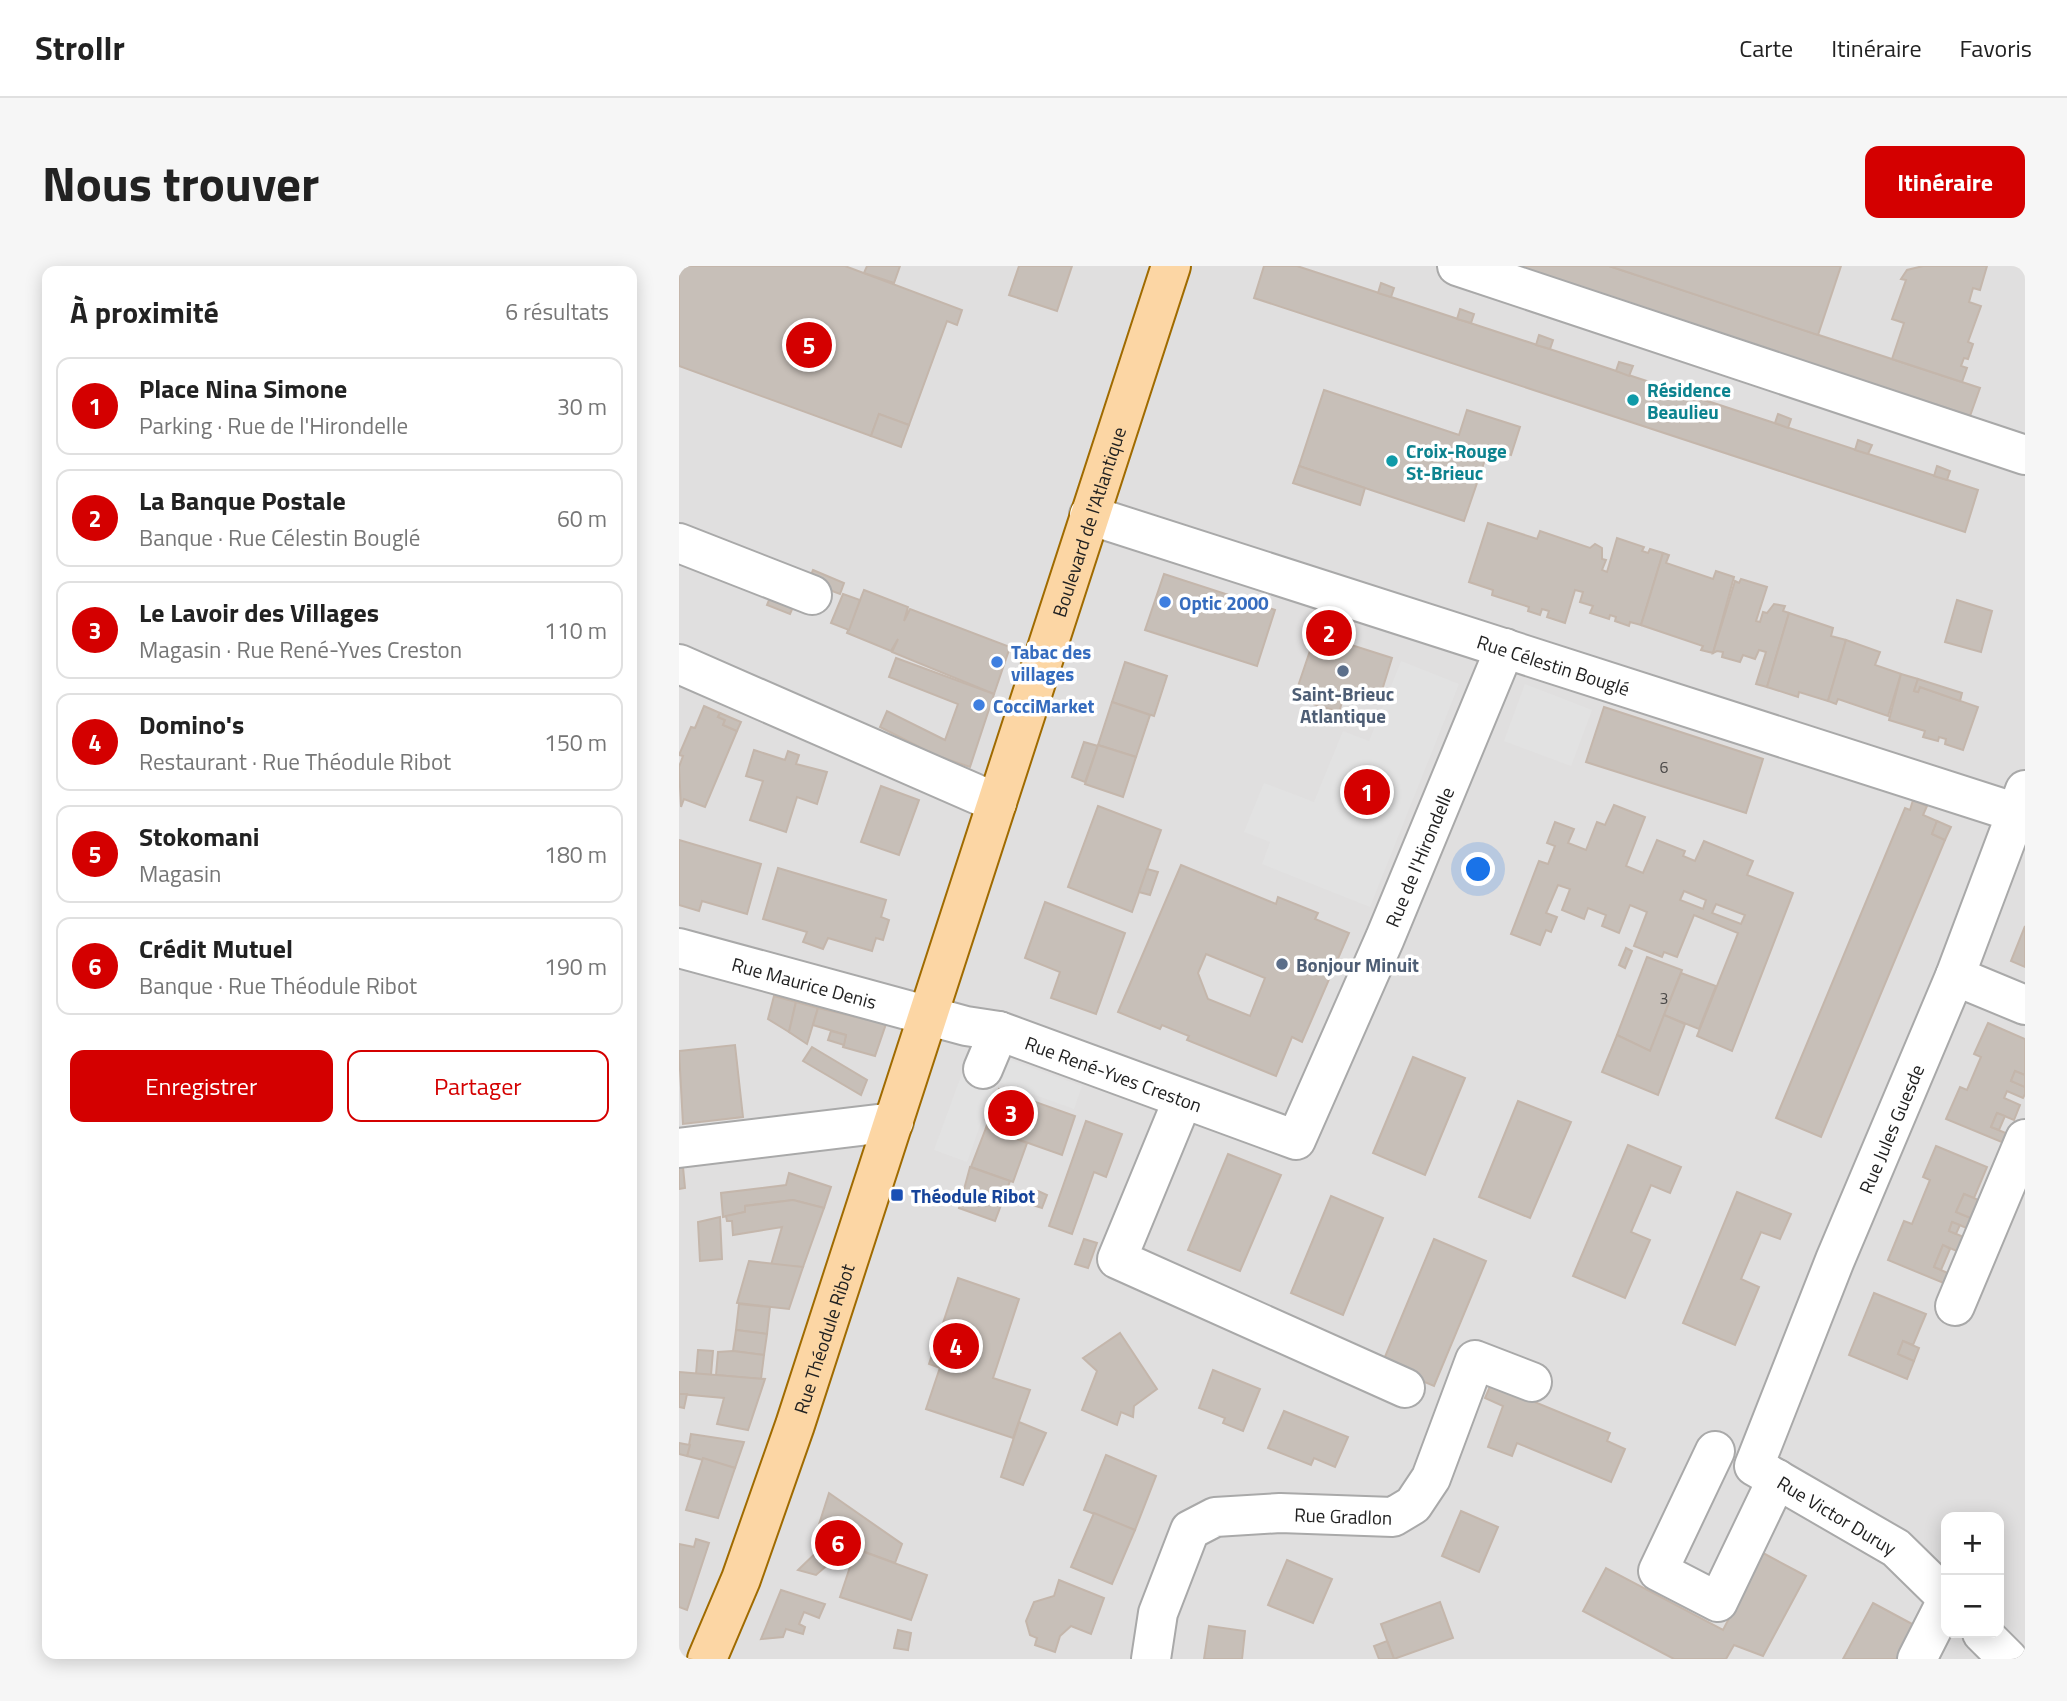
<!DOCTYPE html>
<html lang="fr">
<head>
<meta charset="utf-8">
<style>
	body { margin:0; font-family:"Titillium Web",sans-serif; background:#f6f6f6; color:#222 }
	.controls { position:absolute; right:21px; bottom:21px; display:grid; overflow:hidden; border-radius:14px; box-shadow:0 4px 18px #0003 }
	.controls button { width:63px; height:63px; display:grid; place-items:center; padding:0; border:0; border-bottom:2px solid #e0e0e0; background:#fff; color:#222; font:35px sans-serif }
	.you { position:absolute; left:800px; top:604px; width:24px; height:24px; margin:-18px; border:5px solid #fff; border-radius:50%; background:#1a73e8; box-shadow:0 0 0 10px #1a73e833 }
	.badge { display:grid; place-items:center; width:46px; height:46px; border-radius:50%; background:#d40000; color:#fff; font-size:23px; font-weight:700 }
	.pin { position:absolute; translate:-50% -50%; border:4px solid #fff; box-shadow:0 2px 7px #0006 }
	.list { margin:0; padding:0; list-style:none }
	h2 { display:flex; justify-content:space-between; align-items:center; height:91px; margin:0; padding:0 28px; font-size:30px }
	h2 small { font-size:23px; font-weight:400; color:#767676 }
	.list li { display:grid; grid-template-columns:46px 1fr auto; gap:21px; align-items:center; box-sizing:border-box; height:98px; margin:0 14px 14px; padding:0 14px; border:2px solid #e0e0e0; border-radius:14px }
	.list b { display:block; font-size:26px; white-space:nowrap }
	.list p { margin:0; font-size:23px; white-space:nowrap; color:#767676 }
	.list em { font-size:23px; font-style:normal; color:#767676 }
	.actions { display:flex; gap:14px; padding:21px 28px }
	.actions a { flex:1; padding:16px 0; border:2px solid #d40000; border-radius:14px; text-align:center; font-size:24px; color:#d40000 }
	.actions .main { background:#d40000; color:#fff }
	.map { position:relative; flex:none; width:1346px; height:1393px; overflow:hidden; border-radius:14px }
	header { display:flex; align-items:center; gap:42px; box-sizing:border-box; height:98px; padding:0 35px; background:#fff; border-bottom:2px solid #e0e0e0 }
	header strong { font-size:33px }
	nav { display:flex; gap:38px; margin-inline-start:auto; font-size:24px }
	.intro { display:flex; align-items:center; justify-content:space-between; box-sizing:border-box; height:168px; padding:0 42px }
	h1 { margin:0; font-size:49px }
	.button { padding:18px 32px; border-radius:14px; background:#d40000; color:#fff; font-size:24px; font-weight:700 }
	main { display:flex; gap:42px; padding:0 42px }
	aside { flex:1; background:#fff; border-radius:14px; box-shadow:0 4px 18px #0003 }
	.map>svg:first-child { display:block }
	.residential { fill:#e0dfdf; fill-rule:evenodd }
	.parking { fill:#e2e2e2 }
	.building { fill:#c7bfb8; stroke:#c4b6ab; stroke-width:2; fill-rule:evenodd }
	.lines { fill:none; stroke-linecap:round; stroke-linejoin:round }
	.minor-casing { stroke:#a9a9a9; stroke-width:42 }
	.major-casing { stroke:#a06b00; stroke-width:42 }
	.minor { stroke:#fff; stroke-width:38 }
	.major { stroke:#fcd6a4; stroke-width:38 }
	.culture-dot { fill:#0f9aa8; stroke:#fff; stroke-width:2.5 }
	.shop-dot { fill:#3f7fe0; stroke:#fff; stroke-width:2.5 }
	.service-dot { fill:#5c6f8a; stroke:#fff; stroke-width:2.5 }
	.transit-dot { fill:#1a4fb4; stroke:#fff; stroke-width:2.5 }
	.labels { text-anchor:middle; dominant-baseline:central; stroke-width:7; stroke-linejoin:round; paint-order:stroke }
	.number-label { font-size:16px; fill:#4b4948 }
	.culture-label { font-size:19px; font-weight:bold; fill:#0d838f; stroke:#fff; text-anchor:start }
	.street-label { font-size:19px; fill:#222; stroke:#fff }
	.shop-label { font-size:19px; font-weight:bold; fill:#366cbe; stroke:#fff; text-anchor:start }
	.service-label { font-size:19px; font-weight:bold; fill:#4e5e75; stroke:#fff }
	.transit-label { font-size:19px; font-weight:bold; fill:#164399; stroke:#fff; text-anchor:start }
</style>
</head>
<body>
<header>
<strong>Strollr</strong>
<nav><a>Carte</a><a>Itinéraire</a><a>Favoris</a></nav>
</header>
<div class="intro"><h1>Nous trouver</h1><a class="button">Itinéraire</a></div>
<main>
<aside>
<h2>À proximité<small>6 résultats</small></h2>
<ul class="list">
<li><span class="badge">1</span><div><b>Place Nina Simone</b><p>Parking · Rue de l'Hirondelle</p></div><em>30 m</em></li>
<li><span class="badge">2</span><div><b>La Banque Postale</b><p>Banque · Rue Célestin Bouglé</p></div><em>60 m</em></li>
<li><span class="badge">3</span><div><b>Le Lavoir des Villages</b><p>Magasin · Rue René-Yves Creston</p></div><em>110 m</em></li>
<li><span class="badge">4</span><div><b>Domino's</b><p>Restaurant · Rue Théodule Ribot</p></div><em>150 m</em></li>
<li><span class="badge">5</span><div><b>Stokomani</b><p>Magasin</p></div><em>180 m</em></li>
<li><span class="badge">6</span><div><b>Crédit Mutuel</b><p>Banque · Rue Théodule Ribot</p></div><em>190 m</em></li>
</ul>
<div class="actions"><a class="main">Enregistrer</a><a>Partager</a></div>
</aside>
<div class="map">
<svg width="1346" height="1393" viewBox="0 0 1346 1393">
	<rect width="100%" height="100%" fill="#f2efe9"/>
	<!-- residential -->
	<path class="residential" d="M0 0H1346V1393H0ZM1267 1251H1320V1367H1267Z"/>
	<!-- parking -->
	<g class="parking">
		<path d="M722 395 780 418 691 641 583 598 591 576 565 566 585 517 635 536 664 465 690 475Z"/>
		<path d="M846 418 913 444 892 500 825 475Z"/>
		<path d="M293 780 403 820 395 843 317 815 288 896 255 884Z"/>
	</g>
	<!-- building -->
	<g class="building">
		<path d="M0 0H166L283 44 278 59 268 55 230 159 200 148 192 170 0 100Z"/>
		<path d="M188 0H221L215 17 185 7Z"/>
		<path d="M340 0H393L378 45 330 29Z"/>
		<path d="M585 0H618L1299 224 1286 266 575 32Z"/>
		<path d="M836 0H930L1301 122 1291 150Z"/>
		<path d="M930 0H1162L1139 69Z"/>
		<path d="M1244 0H1308L1301 24 1294 22 1290 36 1302 40 1289 76 1294 78 1289 93 1285 92 1282 100 1288 102 1283 116 1213 93 1225 57 1213 53 1227 14 1222 13 1228 4Z"/>
		<path d="M702 17 715 22 712 31 699 27Z"/>
		<path d="M781 43 795 48 792 57 778 53Z"/>
		<path d="M860 69 874 74 871 83 857 79Z"/>
		<path d="M940 96 954 100 950 110 937 105Z"/>
		<path d="M1019 122 1033 126 1030 136 1017 131Z"/>
		<path d="M645 124 780 169 788 144 841 161 832 189 810 182 785 255 620 200Z"/>
		<path d="M200 148 230 159 222 181 192 170Z"/>
		<path d="M1099 148 1112 153 1109 162 1096 157Z"/>
		<path d="M1179 174 1193 179 1189 188 1176 184Z"/>
		<path d="M620 200 686 222 681 239 614 217Z"/>
		<path d="M1258 200 1271 205 1268 214 1255 210Z"/>
		<path d="M809 257 858 273 861 265 911 282 916 278 923 282V293L927 294 923 304 928 306 938 272 965 281 963 285 969 287 971 283 984 287 962 359 951 356 950 360 936 355 937 351 931 349 930 353 911 347 914 340 901 336 904 326 896 324 886 357 868 351 870 345 863 343 861 349 849 345 850 341 813 329 814 324 790 316Z"/>
		<path d="M984 287 990 289 987 297 1034 313 1037 305 1055 311 1034 387 1022 384 1024 380 962 359Z"/>
		<path d="M134 304 165 317 161 328 129 316Z"/>
		<path d="M485 308 596 344 578 400 466 364Z"/>
		<path d="M1062 313 1088 321 1077 355 1081 356 1084 346 1088 347 1095 338 1106 340 1104 345 1110 347 1088 421 1077 418 1087 386 1080 384 1076 393 1064 389 1061 396 1043 391 1044 386 1038 385 1034 387 1056 315 1060 317Z"/>
		<path d="M95 322 118 332 111 348 88 339Z"/>
		<path d="M185 324 229 341 225 355 231 343 331 381 315 428 213 386 219 373 212 385 168 367Z"/>
		<path d="M164 328 181 334 170 364 152 357Z"/>
		<path d="M1278 334 1313 345 1302 386 1266 376Z"/>
		<path d="M1110 347 1154 362 1152 370 1167 374 1149 435 1120 426 1119 431 1088 421Z"/>
		<path d="M636 370H644L647 378 663 376 713 392 700 434 665 430 660 446 615 432Z"/>
		<path d="M1167 374 1201 386 1196 399 1222 408 1209 450 1159 433 1157 438 1149 435Z"/>
		<path d="M217 392 315 428 291 501 256 489 201 461 208 445 266 474 279 438 210 411Z"/>
		<path d="M446 396 488 410 475 450 433 436Z"/>
		<path d="M1222 408 1239 413 1235 425 1239 426 1241 421 1299 441 1284 484 1266 478 1267 473 1260 471 1259 475 1244 471 1246 465 1210 454Z"/>
		<path d="M1239 413 1283 427 1281 435 1241 421 1239 426 1235 425Z"/>
		<path d="M433 436 471 449 457 491 419 479Z"/>
		<path d="M25 440 41 447 39 451 46 454 44 459 58 465 26 541 5 533 2 541 0 501 4 490 0 489 12 461 16 462Z"/>
		<path d="M925 441 1084 493 1067 547 907 496Z"/>
		<path d="M41 447 62 456 58 465 44 459 46 454 39 451Z"/>
		<path d="M405 476 419 480 406 516 393 511Z"/>
		<path d="M419 479 457 491 444 531 406 518Z"/>
		<path d="M75 484 106 494 109 485 120 489 117 498 148 506 138 538 118 531 107 566 71 554 84 515 67 510Z"/>
		<path d="M202 520 240 534 220 589 182 576Z"/>
		<path d="M1234 534 1248 540 1244 549 1258 555 1253 568 1266 574 1142 871 1097 852 1226 542 1231 544Z"/>
		<path d="M935 539 966 551 947 600 964 607 978 574 1006 585 1004 590 1016 595 1025 575 1074 595 1068 609 1114 627 1053 785 1018 770 1059 667 1015 649 998 691 985 686 983 691 955 680 968 646 951 639 940 667 923 660 927 649 909 642 905 653 883 644 891 623 879 619 867 647 878 651 872 666 867 664 861 679 832 668 860 595 869 598 876 580 868 577 876 556 895 563 889 577 907 584 918 556 926 559ZM1005 625 1027 634 1024 643 1001 634ZM1037 638 1066 649 1062 658 1033 647Z"/>
		<path d="M419 540 482 564 453 646 389 621Z"/>
		<path d="M1258 555 1272 561 1266 574 1253 568Z"/>
		<path d="M0 574 82 598 68 648 23 635 20 645 0 639Z"/>
		<path d="M502 599 597 638 599 631 639 647 636 653 670 667 623 776 613 771 597 810 508 774 510 770 483 759 481 763 439 746ZM527 688 586 712 571 750 529 733 519 707Z"/>
		<path d="M99 602 207 634 202 651 210 654 204 674 197 672 193 685 149 672 144 683 124 676 128 666 84 653Z"/>
		<path d="M468 603 479 606 471 629 460 626Z"/>
		<path d="M366 636 446 667 417 748 372 732 381 706 346 692Z"/>
		<path d="M1346 660V701L1332 695Z"/>
		<path d="M947 682 953 685 946 702 940 699Z"/>
		<path d="M968 691 1003 704 971 785 938 769Z"/>
		<path d="M1002 707 1037 720 1020 763 985 749Z"/>
		<path d="M95 730 117 736 110 766 89 753Z"/>
		<path d="M117 736 139 742 128 778 110 766Z"/>
		<path d="M139 742 207 758 196 790 164 781 167 769 134 759Z"/>
		<path d="M985 749 1006 758 979 829 923 806 938 769 971 785Z"/>
		<path d="M1309 757 1346 773V809L1336 805 1332 815 1346 821V828L1344 832 1328 825 1325 832 1341 839 1335 854 1318 847 1312 861 1329 868 1325 877 1267 853 1281 821 1288 824 1302 791 1295 788Z"/>
		<path d="M152 765 167 769 165 779 149 774Z"/>
		<path d="M56 779 64 851 4 858 0 785Z"/>
		<path d="M133 781 188 814 182 829 124 795Z"/>
		<path d="M734 791 786 812 746 909 694 887Z"/>
		<path d="M1336 805 1346 809V821L1332 815Z"/>
		<path d="M320 823 396 850 383 889 307 862Z"/>
		<path d="M839 835 892 856 851 952 800 931Z"/>
		<path d="M1318 847 1326 850 1320 864 1312 861Z"/>
		<path d="M407 855 443 868 427 911 415 906 393 968 370 960Z"/>
		<path d="M307 862 348 877 334 916 292 901Z"/>
		<path d="M949 879 1002 901 991 927 972 919 952 966 971 974 946 1032 894 1010Z"/>
		<path d="M1257 880 1308 901 1295 932 1285 928 1277 946 1294 953 1290 963 1273 956 1270 965 1287 972 1280 986 1264 979 1255 1001 1271 1008 1267 1018 1209 994 1225 955 1233 958 1251 914 1244 911Z"/>
		<path d="M549 888 602 909 561 1005 509 984Z"/>
		<path d="M4 901 6 922 0 923V902Z"/>
		<path d="M291 901 331 915 316 955 280 942Z"/>
		<path d="M110 907 152 921 145 942 114 934 66 940V946L44 951 42 927 107 919Z"/>
		<path d="M359 925 368 929 363 942 354 939Z"/>
		<path d="M1058 926 1112 948 1101 973 1082 966 1062 1013 1080 1021 1056 1079 1004 1057Z"/>
		<path d="M1285 928 1302 935 1294 953 1277 946Z"/>
		<path d="M652 930 704 952 664 1049 612 1027Z"/>
		<path d="M114 934 145 942 124 1001 92 999 103 961 54 969 53 955H48L47 950 66 946V940Z"/>
		<path d="M41 951 43 993 21 995 19 956Z"/>
		<path d="M1273 956 1281 959 1277 968 1270 965Z"/>
		<path d="M405 973 418 977 409 1002 396 998Z"/>
		<path d="M755 973 807 995 755 1120 703 1098Z"/>
		<path d="M1264 979 1271 983 1262 1004 1255 1001Z"/>
		<path d="M70 995 124 1001 110 1043 58 1037Z"/>
		<path d="M279 1012 340 1033 314 1112 351 1124 334 1172 247 1143 274 1063 263 1060Z"/>
		<path d="M1195 1027 1247 1048 1234 1079 1224 1075 1219 1088 1235 1095 1228 1113 1170 1089Z"/>
		<path d="M60 1038 91 1041 88 1068 57 1064Z"/>
		<path d="M263 1060 274 1063 261 1102 250 1098Z"/>
		<path d="M57 1064 88 1068 85 1089 54 1085Z"/>
		<path d="M441 1067 478 1123 455 1140 454 1151 442 1146 438 1159 403 1144 418 1105 404 1092Z"/>
		<path d="M1224 1075 1240 1082 1235 1095 1219 1088Z"/>
		<path d="M19 1084 34 1085 32 1109 17 1108Z"/>
		<path d="M54 1085 85 1089 82 1113 37 1109 39 1086Z"/>
		<path d="M534 1104 581 1123 564 1165 544 1157 546 1152 520 1142Z"/>
		<path d="M0 1106 86 1113 69 1164 38 1158 45 1132 0 1128Z"/>
		<path d="M812 1118 931 1167 928 1175 946 1183 932 1216 838 1177 833 1190 809 1181 824 1140 806 1132Z"/>
		<path d="M0 1128H8L5 1142 0 1141Z"/>
		<path d="M605 1145 669 1171 656 1201 635 1192 632 1199 589 1182Z"/>
		<path d="M340 1156 367 1167 344 1219 322 1211Z"/>
		<path d="M12 1168 65 1176 56 1202 8 1190Z"/>
		<path d="M0 1177 11 1179 8 1190 0 1188Z"/>
		<path d="M427 1189 477 1210 456 1264 405 1244Z"/>
		<path d="M24 1192 56 1202 39 1252 7 1244Z"/>
		<path d="M150 1227 223 1278 216 1297 137 1268Z"/>
		<path d="M782 1245 819 1261 800 1306 763 1290Z"/>
		<path d="M415 1247 456 1264 433 1318 392 1301Z"/>
		<path d="M137 1268 169 1281 137 1309 119 1304 143 1281Z"/>
		<path d="M17 1273 30 1277 8 1344 0 1341V1278L15 1281Z"/>
		<path d="M177 1283 248 1309 232 1354 161 1331Z"/>
		<path d="M1084 1287 1127 1310 1084 1390 1055 1379 1047 1393H995L904 1345 927 1302 1044 1364Z"/>
		<path d="M608 1294 653 1313 634 1357 589 1339Z"/>
		<path d="M380 1314 425 1332 412 1368 392 1360 381 1370 376 1386 356 1379 358 1372 351 1369 347 1355 355 1336 375 1330Z"/>
		<path d="M102 1324 146 1338 140 1352 125 1346 120 1358 126 1361 124 1368 107 1363 104 1371 82 1373Z"/>
		<path d="M761 1336 774 1372 715 1393 702 1358Z"/>
		<path d="M1194 1337 1235 1359 1218 1393H1164Z"/>
		<path d="M530 1360 566 1365 563 1393H525Z"/>
		<path d="M219 1364 232 1367 229 1384 215 1382Z"/>
		<path d="M708 1375 715 1393H700L695 1380Z"/>
	</g>
	<g class="lines">
		<!-- minor casing -->
		<g class="minor-casing">
			<g id="minor">
				<path d="M778 0 1346 189"/>
				<path id="s1" d="M410 249 1338 547"/>
				<path d="M0 277 133 329"/>
				<path d="M0 398 318 537"/>
				<path id="s2" d="M0 682 287 760 320 765 617 874 706 672 826 382"/>
				<path d="M1276 710 1346 739"/>
				<path d="M304 803 320 765"/>
				<path d="M504 833 438 993 726 1122"/>
				<path d="M0 882 215 856"/>
				<path d="M1276 1040 1346 873"/>
				<path d="M1036 1185 979 1305 1039 1336 1098 1213"/>
				<path id="s3" d="M1267 1331 1217 1282 1075 1200 1156 994 1276 710 1346 524"/>
				<path d="M1303 1367 1329 1393"/>
				<path id="s4" d="M472 1393 479 1347 511 1264 536 1251 601 1247 714 1251 734 1239 752 1212 796 1094 853 1116"/>
				<path d="M1238 1393 1267 1336"/>
			</g>
		</g>
		<!-- major casing -->
		<g class="major-casing">
			<g id="major">
				<path id="s5" d="M28 1393 62 1313 116 1159 492 0"/>
			</g>
		</g>
		<!-- minor -->
		<use href="#minor" class="minor"/>
		<!-- major -->
		<use href="#major" class="major"/>
	</g>
	<!-- markers -->
	<g class="culture-dot">
		<circle cx="954" cy="134" r="7"/>
		<circle cx="713" cy="195" r="7"/>
	</g>
	<g class="shop-dot">
		<circle cx="486" cy="336" r="7"/>
		<circle cx="318" cy="396" r="7"/>
		<circle cx="300" cy="439" r="7"/>
	</g>
	<g class="service-dot">
		<circle cx="664" cy="405" r="7"/>
		<circle cx="603" cy="698" r="7"/>
	</g>
	<rect class="transit-dot" x="211" y="922" width="14" height="14" rx="3.5"/>
	<g class="labels">
		<!-- number labels -->
		<g class="number-label">
			<text x="985" y="501">6</text>
			<text x="985" y="732">3</text>
		</g>
		<!-- culture labels -->
		<g class="culture-label">
			<text x="968" y="123">Résidence<tspan x="968" dy="22">Beaulieu</tspan></text>
			<text x="727" y="184">Croix-Rouge<tspan x="727" dy="22">St-Brieuc</tspan></text>
		</g>
		<!-- street labels -->
		<g class="street-label">
			<text stroke="none"><textPath href="#s5" startOffset="1200">Boulevard de l'Atlantique</textPath></text>
			<text stroke="none"><textPath href="#s1" startOffset="488">Rue Célestin Bouglé</textPath></text>
			<text stroke="none"><textPath href="#s2" startOffset="956">Rue de l'Hirondelle</textPath></text>
			<text stroke="none"><textPath href="#s2" startOffset="130">Rue Maurice Denis</textPath></text>
			<text stroke="none"><textPath href="#s2" startOffset="453">Rue René-Yves Creston</textPath></text>
			<text stroke="none"><textPath href="#s3" startOffset="598">Rue Jules Guesde</textPath></text>
			<text stroke="none"><textPath href="#s5" startOffset="341">Rue Théodule Ribot</textPath></text>
			<text stroke="none"><textPath href="#s4" startOffset="292">Rue Gradlon</textPath></text>
			<text transform="translate(1158 1249) rotate(31)">Rue Victor Duruy</text>
		</g>
		<!-- shop labels -->
		<g class="shop-label">
			<text x="500" y="336">Optic 2000</text>
			<text x="332" y="385">Tabac des<tspan x="332" dy="22">villages</tspan></text>
			<text x="314" y="439">CocciMarket</text>
		</g>
		<!-- service labels -->
		<g class="service-label">
			<text x="664" y="427">Saint-Brieuc<tspan x="664" dy="22">Atlantique</tspan></text>
			<text x="617" y="698" text-anchor="start">Bonjour Minuit</text>
		</g>
		<!-- transit labels -->
		<g class="transit-label">
			<text x="232" y="929">Théodule Ribot</text>
		</g>
	</g>
</svg>
<div class="controls">
<button>+</button>
<button>−</button>
</div>
<div class="you"></div>
<div class="pin badge" style="left:688px;top:526px">1</div>
<div class="pin badge" style="left:650px;top:367px">2</div>
<div class="pin badge" style="left:332px;top:847px">3</div>
<div class="pin badge" style="left:277px;top:1080px">4</div>
<div class="pin badge" style="left:130px;top:79px">5</div>
<div class="pin badge" style="left:159px;top:1277px">6</div>
</div>
</main>
</body>
</html>
